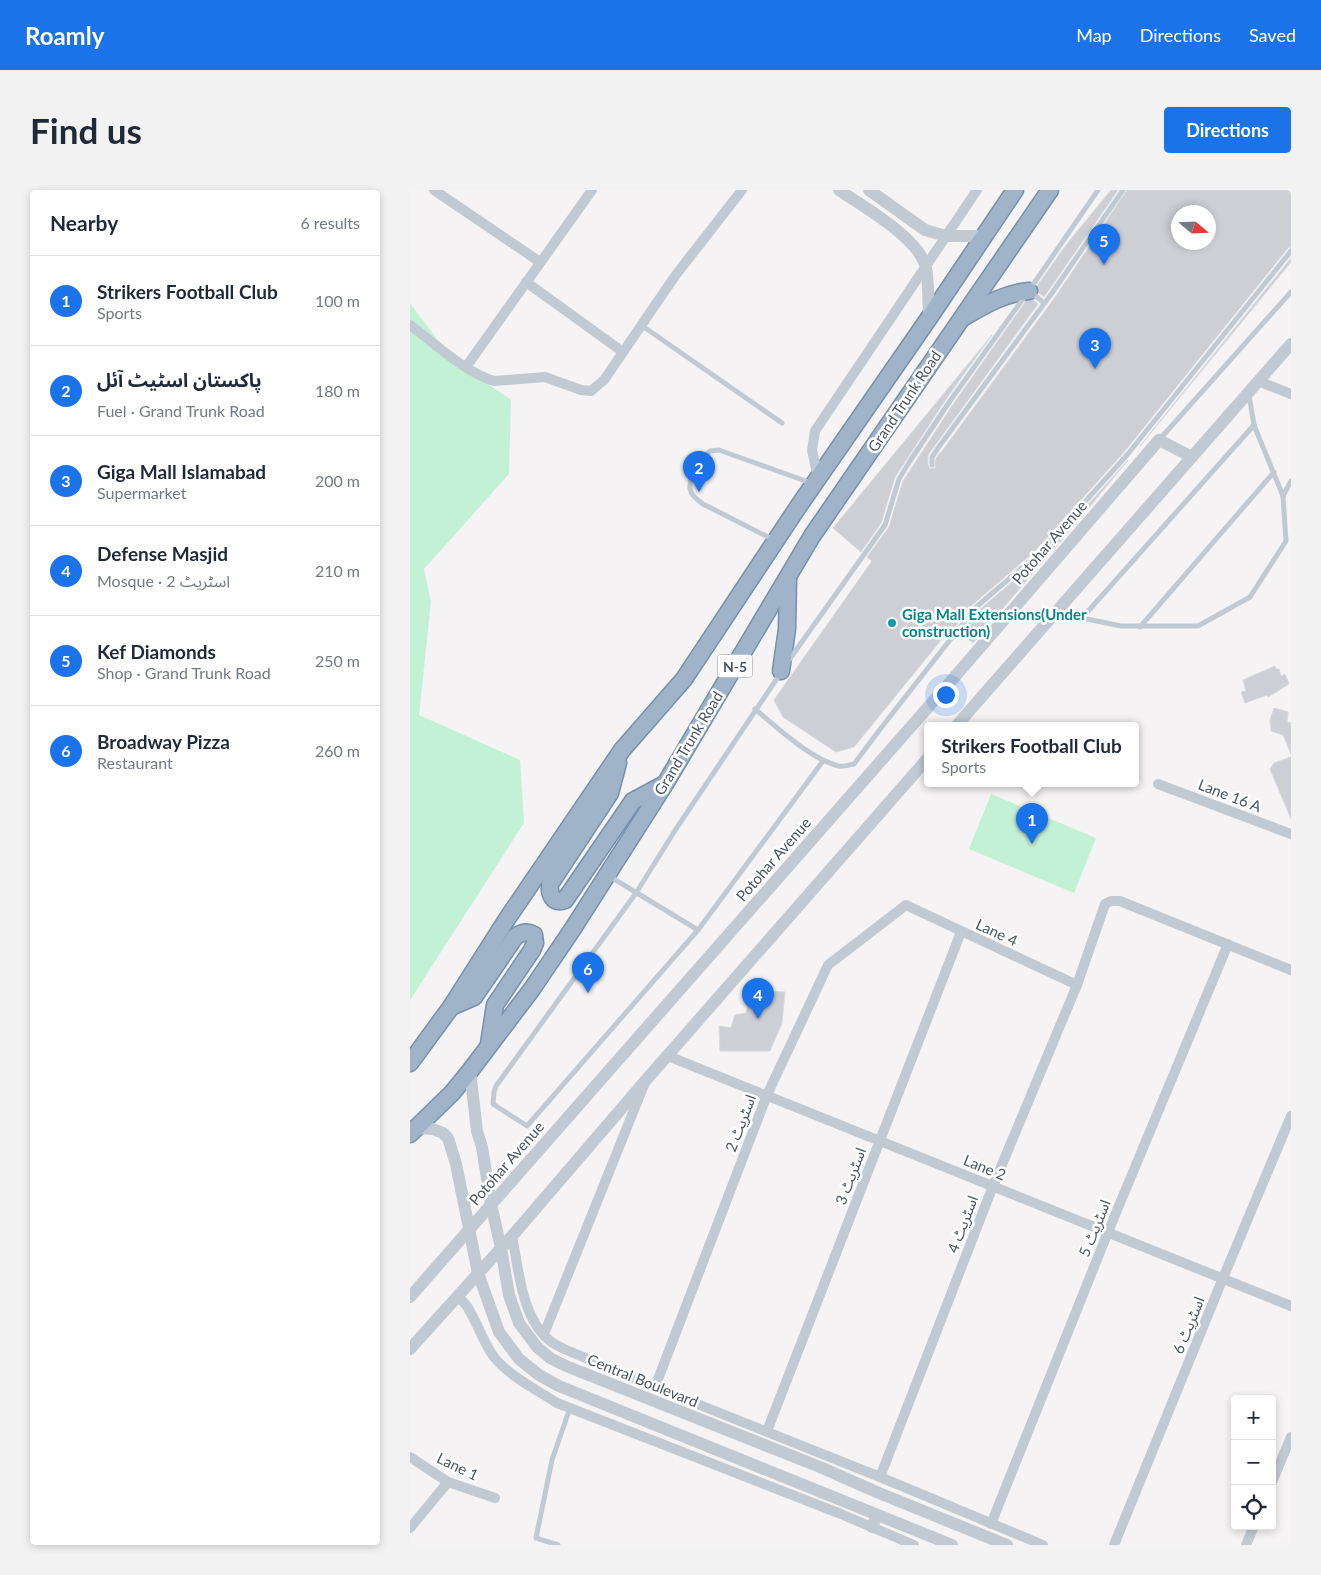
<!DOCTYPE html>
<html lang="en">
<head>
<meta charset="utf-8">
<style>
	body { margin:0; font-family:Lato,"Noto Sans Arabic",sans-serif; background:#f2f2f3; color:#1f2937 }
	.controls { position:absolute; right:15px; bottom:15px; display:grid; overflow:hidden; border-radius:5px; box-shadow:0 2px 8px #0003 }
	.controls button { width:45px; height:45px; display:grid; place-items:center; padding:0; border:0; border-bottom:1px solid #e0e1e3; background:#fff; color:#1f2937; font:25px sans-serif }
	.compass { position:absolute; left:761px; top:15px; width:45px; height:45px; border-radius:50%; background:#fff; box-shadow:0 2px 8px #0003; rotate:109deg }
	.you { position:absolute; left:535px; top:504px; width:18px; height:18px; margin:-12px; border:4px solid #fff; border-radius:50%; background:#1a73e8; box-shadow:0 0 0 8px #1a73e833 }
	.badge { display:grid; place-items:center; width:32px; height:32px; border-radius:50%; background:#1a73e8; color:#fff; font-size:16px; font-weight:700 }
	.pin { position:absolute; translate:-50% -41px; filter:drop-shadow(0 1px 2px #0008) }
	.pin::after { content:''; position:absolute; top:26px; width:18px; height:15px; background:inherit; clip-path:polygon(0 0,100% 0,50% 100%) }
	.popup { position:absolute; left:514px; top:532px; width:215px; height:65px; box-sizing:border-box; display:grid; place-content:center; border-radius:5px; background:#fff; filter:drop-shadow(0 1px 4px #0005); font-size:16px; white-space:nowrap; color:#747a83 }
	.popup b { font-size:19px; color:#1f2937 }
	.popup::after { content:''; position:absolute; left:50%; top:100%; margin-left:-10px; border:10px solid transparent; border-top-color:#fff }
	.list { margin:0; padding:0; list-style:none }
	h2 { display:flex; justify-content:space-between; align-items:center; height:65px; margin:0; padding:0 20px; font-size:21px }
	h2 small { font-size:16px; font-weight:400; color:#747a83 }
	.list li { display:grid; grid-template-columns:32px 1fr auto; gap:15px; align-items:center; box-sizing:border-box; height:90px; padding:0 20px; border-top:1px solid #e0e1e3 }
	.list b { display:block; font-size:19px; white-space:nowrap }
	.list p { margin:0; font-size:16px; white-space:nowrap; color:#747a83 }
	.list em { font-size:16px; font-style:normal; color:#747a83 }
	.icon { flex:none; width:28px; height:28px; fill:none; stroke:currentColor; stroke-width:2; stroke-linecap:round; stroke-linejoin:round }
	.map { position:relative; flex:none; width:881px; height:1355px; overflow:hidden; border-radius:5px }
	header { display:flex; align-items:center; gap:30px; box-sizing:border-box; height:70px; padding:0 25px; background:#1a73e8; color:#fff }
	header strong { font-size:24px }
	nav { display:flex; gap:28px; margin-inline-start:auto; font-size:18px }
	.intro { display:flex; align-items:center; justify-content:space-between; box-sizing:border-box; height:120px; padding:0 30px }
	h1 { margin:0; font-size:35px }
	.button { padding:12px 22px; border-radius:5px; background:#1a73e8; color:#fff; font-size:18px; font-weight:700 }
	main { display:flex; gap:30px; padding:0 30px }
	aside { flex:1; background:#fff; border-radius:5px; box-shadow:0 2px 8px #0003 }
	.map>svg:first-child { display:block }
	.green { fill:#c3f1d5 }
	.building { fill:#cdcfd5; stroke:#d7d9de; fill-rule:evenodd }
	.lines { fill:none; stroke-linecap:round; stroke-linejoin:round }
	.trunk-casing { stroke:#7690ad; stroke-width:19 }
	.service { stroke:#c1cad2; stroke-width:5 }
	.minor { stroke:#c1cad2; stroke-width:10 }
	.tertiary { stroke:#c1cad2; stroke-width:12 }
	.trunk { stroke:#9fb4c9; stroke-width:16 }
	.culture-dot { fill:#0f9aa8; stroke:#fff; stroke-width:2 }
	.labels { text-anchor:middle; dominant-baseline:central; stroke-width:5; stroke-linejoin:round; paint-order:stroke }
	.shield { fill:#fff; stroke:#808990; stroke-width:1 }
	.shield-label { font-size:14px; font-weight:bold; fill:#4a5661 }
	.street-label { font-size:15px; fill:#4a5661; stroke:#fff }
	.culture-label { font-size:15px; font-weight:bold; fill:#0d838f; stroke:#fff; text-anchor:start }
</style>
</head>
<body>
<header>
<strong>Roamly</strong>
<nav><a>Map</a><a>Directions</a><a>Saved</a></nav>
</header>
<div class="intro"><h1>Find us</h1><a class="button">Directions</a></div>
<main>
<aside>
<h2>Nearby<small>6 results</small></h2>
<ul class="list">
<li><span class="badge">1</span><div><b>Strikers Football Club</b><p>Sports</p></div><em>100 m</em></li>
<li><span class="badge">2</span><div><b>پاکستان اسٹیٹ آئل</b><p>Fuel · Grand Trunk Road</p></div><em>180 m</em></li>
<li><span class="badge">3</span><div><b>Giga Mall Islamabad</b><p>Supermarket</p></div><em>200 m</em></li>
<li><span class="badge">4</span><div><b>Defense Masjid</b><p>Mosque · اسٹریٹ 2</p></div><em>210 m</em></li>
<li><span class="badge">5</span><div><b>Kef Diamonds</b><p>Shop · Grand Trunk Road</p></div><em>250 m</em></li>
<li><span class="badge">6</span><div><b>Broadway Pizza</b><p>Restaurant</p></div><em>260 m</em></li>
</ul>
</aside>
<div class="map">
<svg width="881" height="1355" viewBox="0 0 881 1355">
	<rect width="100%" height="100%" fill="#f5f3f3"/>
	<!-- green -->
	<g class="green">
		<path d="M0 113 41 168 101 210 99 284 14 379 21 412 9 525 110 570 114 633 0 810Z"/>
		<path d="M581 604 686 648 664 703 559 659Z"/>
	</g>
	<!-- building -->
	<g class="building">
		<path d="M701 0H708L634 107 629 103 627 96 656 55Z"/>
		<path d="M717 0H881V57L878 58 714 262 625 361 562 415 542 441 540 439 444 557 426 562 373 527 364 510 462 371 457 367 479 337 493 291 544 213 616 111 623 110 628 114 518 265V275L520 279 525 278 526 268 532 261 646 106ZM768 22H798V52H768Z"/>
		<path d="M881 68V72L730 256Z"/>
		<path d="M582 145 536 209 485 287 471 333 451 362 423 338Z"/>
		<path d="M718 270 668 331 563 453 555 447 552 450 548 446 568 421 631 367Z"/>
		<path d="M865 476 866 479H869L871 486 875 484 879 494 858 507 857 505 835 513 831 502 836 501 833 490Z"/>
		<path d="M864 518 878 522 877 532 881 533V564L873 545 861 541 860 530Z"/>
		<path d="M881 567V629L860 579 864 573Z"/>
		<path d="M342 800 375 802 372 833 360 861H310L309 836 321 838 325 825 336 823Z"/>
	</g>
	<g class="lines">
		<!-- trunk casing -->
		<g class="trunk-casing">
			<g id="trunk">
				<path d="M554 127C575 115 595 103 619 101"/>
				<path d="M371 481 377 439 378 389"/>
				<path d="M208 573 200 603 140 694C139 704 143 715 155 710L223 611 253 595"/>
				<path d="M41 817 64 807 105 747C112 742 116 741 124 745L125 753 122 760 85 815 79 854"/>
				<path d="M0 873 41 817 97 729 212 560 274 489 388 317 519 128 605 0"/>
				<path d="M0 944 42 903 60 881 122 799 162 740 255 594 402 346 640 0"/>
			</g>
		</g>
		<!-- service -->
		<g class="service">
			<path d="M620 99 688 0"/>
			<path d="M621 102 634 113"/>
			<path d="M231 135 372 233"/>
			<path d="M749 250 881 102"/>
			<path d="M522 275V267L528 258 642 103 713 0"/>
			<path d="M873 306 881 291"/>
			<path d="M364 350 293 314C288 310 281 306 280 299 278 288 293 267 300 261L309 260 401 293"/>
			<path d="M644 427 672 428 711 436H788L840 407 876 351 873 306 844 235 839 205"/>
			<path d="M672 428 844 235"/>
			<path d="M730 437 864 282"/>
			<path d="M379 470 475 335 489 289 500 271 540 211 615 106"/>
			<path d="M370 484 266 639 226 703 86 896 84 902 83 914 117 936 288 740 413 571"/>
			<path d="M345 519C366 537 402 570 429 576 434 577 439 575 444 574L471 538 565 418 628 364 717 265 881 61"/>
			<path d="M199 686 288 740"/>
			<path d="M148 1355 126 1348 142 1270 160 1218"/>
		</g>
		<!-- minor -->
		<g class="minor">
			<path d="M24 0 130 72"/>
			<path d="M116 92 213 162"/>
			<path d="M0 135C24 153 56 183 84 191L135 187 171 200 181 201 194 190 265 86 332 0"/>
			<path d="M56 177 182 0"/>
			<path d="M848 191 881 204"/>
			<path d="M408 288 402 260 405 241 567 0"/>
			<path d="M748 594 881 644"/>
			<path d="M258 866 881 1116"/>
			<path d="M102 1046C109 1080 111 1127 140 1151 144 1154 149 1156 154 1159L245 1197 470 1287 633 1355"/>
			<path d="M48 1107C51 1110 56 1114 58 1118 68 1134 73 1152 84 1167 100 1187 126 1199 147 1213L431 1324 504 1355"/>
			<path d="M134 1144 234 895"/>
			<path d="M245 1197 357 905 418 775 496 715 667 795"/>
			<path d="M357 1241 551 742"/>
			<path d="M0 1267 38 1292 85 1308"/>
			<path d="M470 1287 583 996 667 795 695 714 701 711H710L881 780"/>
			<path d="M862 1292 881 1247"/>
			<path d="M581 1334 698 1042 818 754"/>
			<path d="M0 1338 38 1292"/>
			<path d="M704 1355 813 1088 881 926"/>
			<path d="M836 1355 844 1336"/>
		</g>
		<!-- tertiary -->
		<g class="tertiary">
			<path d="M429 0C454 17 505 46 515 74 519 85 518 115 519 128"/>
			<path d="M459 0 515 40 536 46H575"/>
			<path d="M547 535 881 154"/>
			<path d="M60 881 67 941 72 957 81 1014 91 1058 99 1105 109 1133 127 1157 140 1168 156 1176 410 1277 469 1303 597 1355"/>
			<path d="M8 938 23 939 33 943 38 948 46 974 68 1083 89 1142 109 1169 129 1185 149 1196 542 1355"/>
			<path d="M0 1107 542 490 749 250 782 267"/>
			<path d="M0 1159 102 1046 236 890 518 568"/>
			<path d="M462 1337 467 1325"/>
		</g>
		<!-- trunk -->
		<use href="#trunk" class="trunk"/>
	</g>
	<!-- markers -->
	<circle class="culture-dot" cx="482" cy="433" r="5"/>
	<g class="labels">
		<!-- shield labels -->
		<rect class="shield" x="307.5" y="464.5" width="35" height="23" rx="4"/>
		<g class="shield-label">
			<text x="325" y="476">N-5</text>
		</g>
		<!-- street labels -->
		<g class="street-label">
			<text transform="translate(494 211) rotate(-56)">Grand Trunk Road</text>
			<text transform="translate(639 352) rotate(-49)">Potohar Avenue</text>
			<text transform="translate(278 553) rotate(-59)">Grand Trunk Road</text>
			<text transform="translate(820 605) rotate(21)">Lane 16 A</text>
			<text transform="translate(363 669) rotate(-49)">Potohar Avenue</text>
			<text transform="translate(587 742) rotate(25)">Lane 4</text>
			<text transform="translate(330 933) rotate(-69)">اسٹریٹ 2</text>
			<text transform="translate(96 973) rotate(-49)">Potohar Avenue</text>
			<text transform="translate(575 977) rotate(22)">Lane 2</text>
			<text transform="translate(440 986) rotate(-69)">اسٹریٹ 3</text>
			<text transform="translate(552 1034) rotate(-69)">اسٹریٹ 4</text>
			<text transform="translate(684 1038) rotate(-68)">اسٹریٹ 5</text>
			<text transform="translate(778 1135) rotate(-68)">اسٹریٹ 6</text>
			<text transform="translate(233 1190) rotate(22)">Central Boulevard</text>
			<text transform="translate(48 1276) rotate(26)">Lane 1</text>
		</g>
		<!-- culture labels -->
		<g class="culture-label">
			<text x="492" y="424">Giga Mall Extensions(Under<tspan x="492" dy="17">construction)</tspan></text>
		</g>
	</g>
</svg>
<div class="controls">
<button>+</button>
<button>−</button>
<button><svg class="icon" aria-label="locate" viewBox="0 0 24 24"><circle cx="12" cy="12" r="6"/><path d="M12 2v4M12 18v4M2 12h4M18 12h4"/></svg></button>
</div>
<svg class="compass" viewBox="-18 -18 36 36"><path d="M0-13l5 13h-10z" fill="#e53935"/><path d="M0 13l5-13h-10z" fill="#747a83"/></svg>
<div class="you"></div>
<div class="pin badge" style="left:622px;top:654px">1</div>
<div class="popup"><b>Strikers Football Club</b>Sports</div>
<div class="pin badge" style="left:289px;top:302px">2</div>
<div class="pin badge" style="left:685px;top:179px">3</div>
<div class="pin badge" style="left:348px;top:829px">4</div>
<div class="pin badge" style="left:694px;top:75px">5</div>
<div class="pin badge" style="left:178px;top:803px">6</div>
</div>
</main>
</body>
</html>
